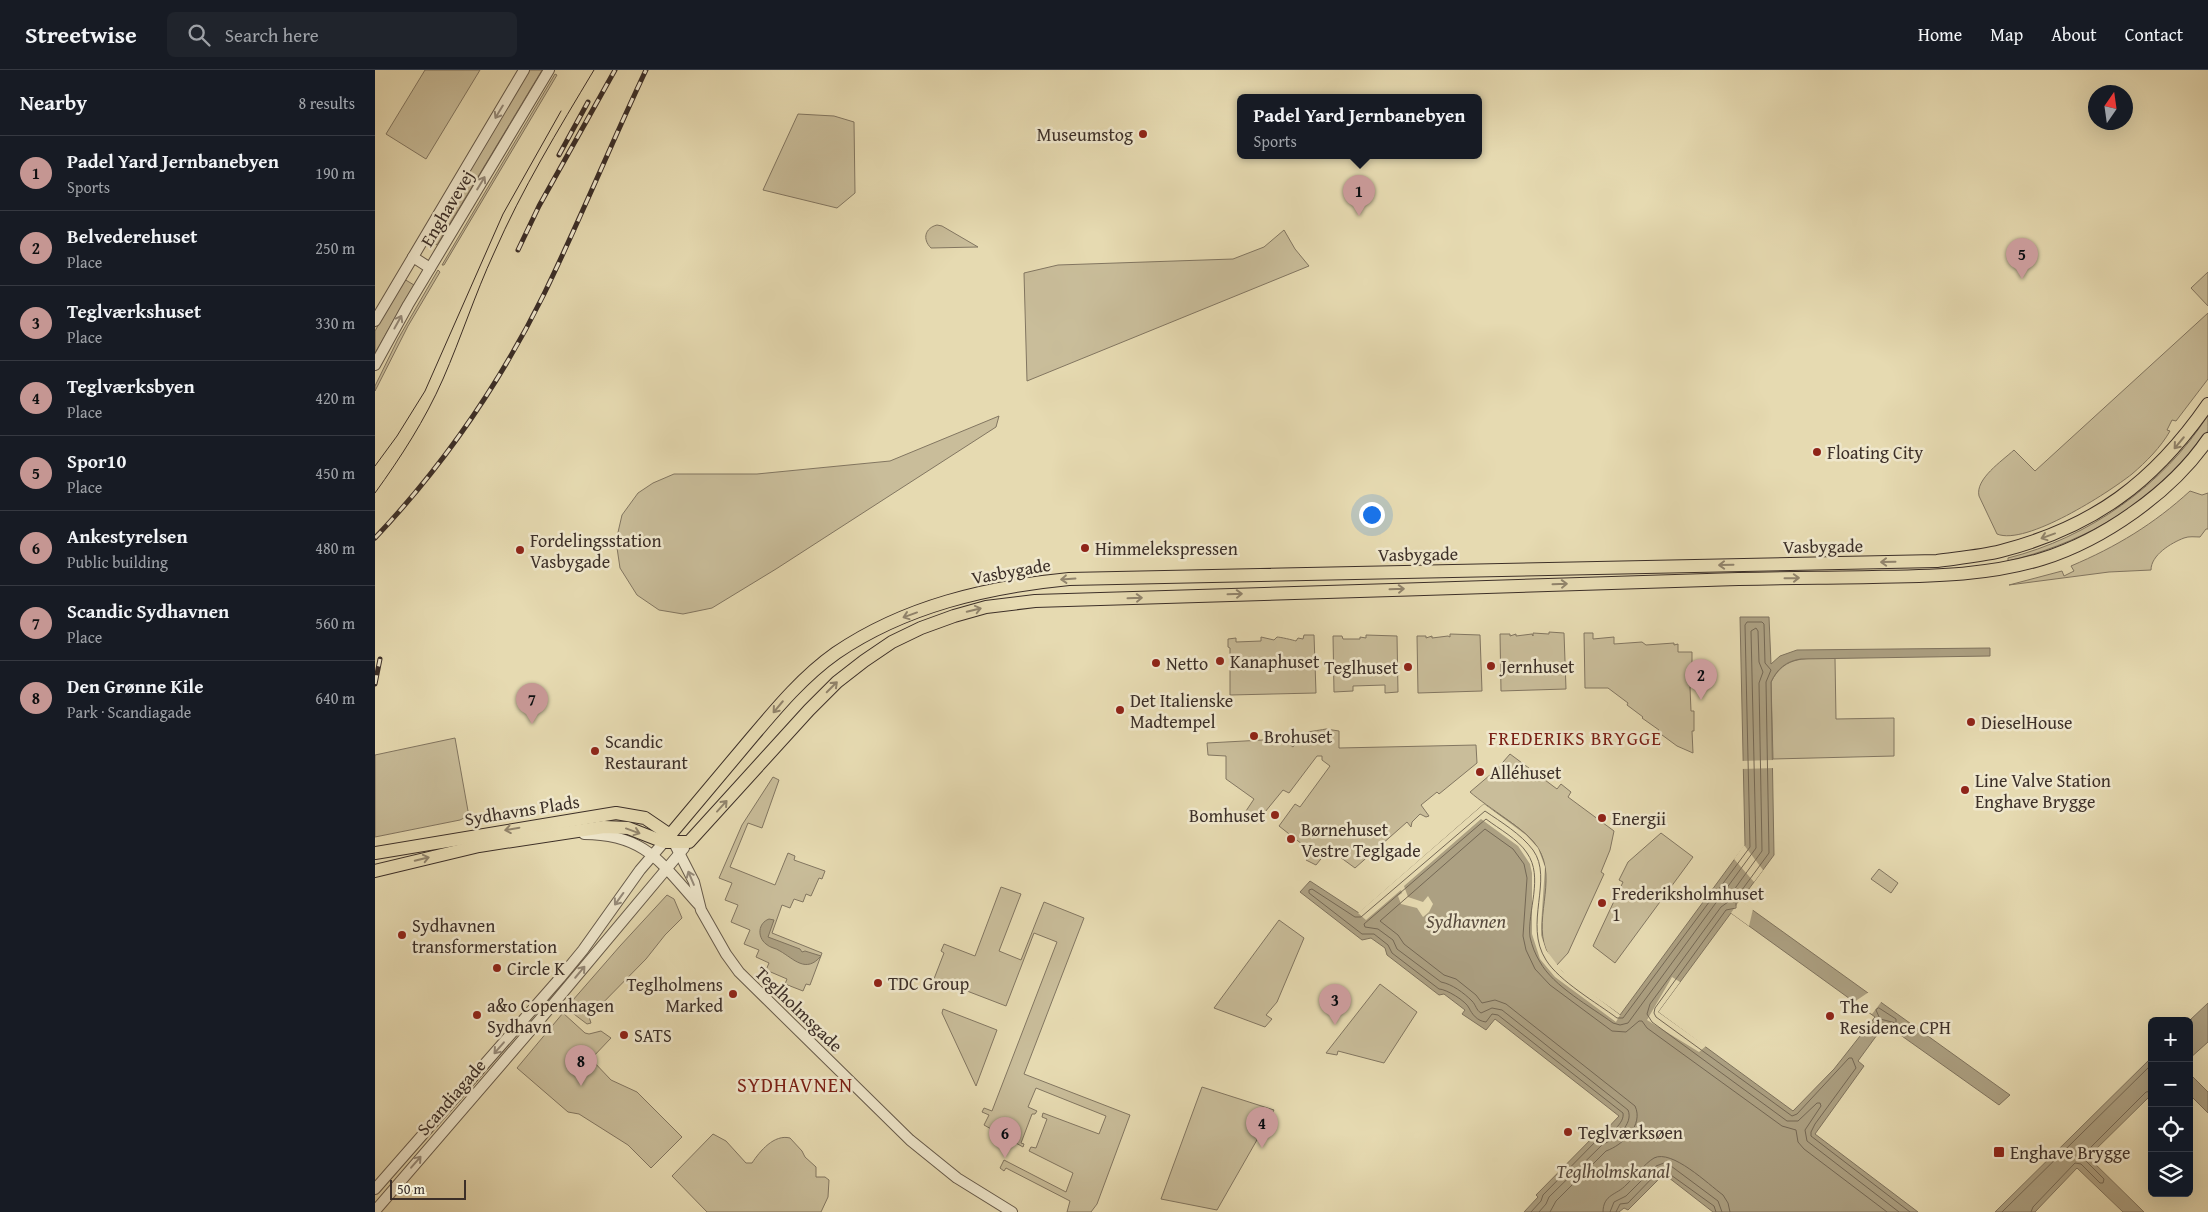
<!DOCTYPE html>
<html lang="en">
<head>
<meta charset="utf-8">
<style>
	body { margin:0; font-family:"Gentium Book Plus",serif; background:#20242c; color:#f1f3f6 }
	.controls { position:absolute; right:15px; bottom:15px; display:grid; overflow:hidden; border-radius:8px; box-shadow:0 5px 20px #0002 }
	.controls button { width:45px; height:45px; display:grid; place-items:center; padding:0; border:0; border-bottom:1px solid #363941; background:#171b24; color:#f1f3f6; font:25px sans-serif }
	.compass { position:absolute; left:1713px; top:15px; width:45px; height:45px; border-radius:50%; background:#171b24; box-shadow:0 5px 20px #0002; rotate:13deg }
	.scale { position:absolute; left:15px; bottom:12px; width:76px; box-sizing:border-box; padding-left:5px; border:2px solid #3c2f28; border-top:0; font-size:14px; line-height:18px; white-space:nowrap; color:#3c2f28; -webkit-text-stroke:4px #efe7cc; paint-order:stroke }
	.you { position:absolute; left:996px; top:444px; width:18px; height:18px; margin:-12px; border:4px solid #fff; border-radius:50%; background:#1a73e8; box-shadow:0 0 0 8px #1a73e833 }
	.badge { display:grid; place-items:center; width:32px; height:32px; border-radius:50%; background:#c59692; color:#111; font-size:16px; font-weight:700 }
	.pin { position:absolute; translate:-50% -41px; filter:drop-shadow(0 1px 2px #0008) }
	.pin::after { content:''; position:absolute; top:26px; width:18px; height:15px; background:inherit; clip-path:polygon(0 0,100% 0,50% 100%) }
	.popup { position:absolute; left:862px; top:24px; width:245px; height:65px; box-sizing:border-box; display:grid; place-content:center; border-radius:8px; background:#171b24; filter:drop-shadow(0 1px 4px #0005); font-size:16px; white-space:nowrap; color:#9ea1a6 }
	.popup b { font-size:19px; color:#f1f3f6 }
	.popup::after { content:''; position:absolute; left:50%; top:100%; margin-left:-10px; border:10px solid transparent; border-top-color:#171b24 }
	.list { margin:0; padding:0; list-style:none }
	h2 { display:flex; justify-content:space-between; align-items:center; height:65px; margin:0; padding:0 20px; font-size:21px }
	h2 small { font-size:16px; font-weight:400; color:#9ea1a6 }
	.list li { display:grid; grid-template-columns:32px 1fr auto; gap:15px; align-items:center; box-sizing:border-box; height:75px; padding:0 20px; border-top:1px solid #363941 }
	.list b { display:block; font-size:19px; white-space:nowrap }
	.list p { margin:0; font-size:16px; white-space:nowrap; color:#9ea1a6 }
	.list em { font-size:16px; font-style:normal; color:#9ea1a6 }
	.icon { flex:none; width:28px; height:28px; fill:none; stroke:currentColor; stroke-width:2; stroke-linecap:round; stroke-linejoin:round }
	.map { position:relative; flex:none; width:1833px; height:1142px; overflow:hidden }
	header { display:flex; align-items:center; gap:30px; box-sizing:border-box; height:70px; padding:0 25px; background:#171b24; border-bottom:1px solid #363941 }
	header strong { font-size:24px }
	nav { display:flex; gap:28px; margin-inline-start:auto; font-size:18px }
	.search { width:350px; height:45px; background:#20242c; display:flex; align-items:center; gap:12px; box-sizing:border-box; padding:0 18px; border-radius:8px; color:#9ea1a6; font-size:19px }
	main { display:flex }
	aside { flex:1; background:#171b24 }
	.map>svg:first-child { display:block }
	.green { fill:#c9bd9a; stroke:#827661 }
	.water { fill:#aca082; stroke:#7f735e; fill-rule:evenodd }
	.pier { fill:#e6dab1 }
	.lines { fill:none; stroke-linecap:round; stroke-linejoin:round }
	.shore { stroke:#746855; stroke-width:1 }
	.minor-casing { stroke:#665a4a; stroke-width:12 }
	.major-casing { stroke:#3c2f28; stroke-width:14 }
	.minor { stroke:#efe7cc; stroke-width:10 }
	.major { stroke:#e6dab1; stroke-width:12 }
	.tram { stroke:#3c2f28; stroke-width:1 }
	.rail-casing { stroke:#3c2f28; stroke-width:5 }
	.rail { stroke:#efe7cc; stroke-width:3; stroke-dasharray:9; stroke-linecap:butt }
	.oneway { stroke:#968b7a }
	.oneway2 { stroke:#91846c }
	.poi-dot { fill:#8f2418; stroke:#efe7cc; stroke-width:2 }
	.labels { text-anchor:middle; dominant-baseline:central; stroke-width:5; stroke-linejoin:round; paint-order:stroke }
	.poi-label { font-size:18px; fill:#3c2f28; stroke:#efe7cc; text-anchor:start }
	.street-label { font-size:18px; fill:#3c2f28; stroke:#efe7cc }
	.neighbourhood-label { font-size:19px; letter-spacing:1px; fill:#7a1f14; stroke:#efe7cc }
	.water-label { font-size:19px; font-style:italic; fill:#584b3e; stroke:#efe7cc }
	.quarter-label { font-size:20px; letter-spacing:1px; fill:#7a1f14; stroke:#efe7cc }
</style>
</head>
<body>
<header>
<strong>Streetwise</strong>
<div class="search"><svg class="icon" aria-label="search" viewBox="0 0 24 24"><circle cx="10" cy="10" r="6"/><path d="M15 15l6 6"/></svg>Search here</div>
<nav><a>Home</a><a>Map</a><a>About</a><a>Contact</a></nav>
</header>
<main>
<aside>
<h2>Nearby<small>8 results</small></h2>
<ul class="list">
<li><span class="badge">1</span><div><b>Padel Yard Jernbanebyen</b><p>Sports</p></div><em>190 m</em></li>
<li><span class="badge">2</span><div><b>Belvederehuset</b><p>Place</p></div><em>250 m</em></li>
<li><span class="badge">3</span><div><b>Teglværkshuset</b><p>Place</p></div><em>330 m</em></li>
<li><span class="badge">4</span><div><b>Teglværksbyen</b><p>Place</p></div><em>420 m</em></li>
<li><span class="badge">5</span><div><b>Spor10</b><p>Place</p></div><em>450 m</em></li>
<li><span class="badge">6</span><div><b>Ankestyrelsen</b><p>Public building</p></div><em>480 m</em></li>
<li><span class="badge">7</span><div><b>Scandic Sydhavnen</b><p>Place</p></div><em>560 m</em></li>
<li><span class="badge">8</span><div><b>Den Grønne Kile</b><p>Park · Scandiagade</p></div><em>640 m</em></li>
</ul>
</aside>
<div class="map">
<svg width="1833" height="1142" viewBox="0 0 1833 1142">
	<rect width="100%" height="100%" fill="#e6dab1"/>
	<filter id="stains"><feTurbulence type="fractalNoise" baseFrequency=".004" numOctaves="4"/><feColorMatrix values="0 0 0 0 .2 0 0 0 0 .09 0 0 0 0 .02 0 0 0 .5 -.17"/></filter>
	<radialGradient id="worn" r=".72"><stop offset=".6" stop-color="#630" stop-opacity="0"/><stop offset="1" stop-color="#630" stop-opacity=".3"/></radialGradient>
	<!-- green -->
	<g class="green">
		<path d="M50 0H105L51 89 11 64Z"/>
		<path d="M154 0H167L62 175 53 169Z"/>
		<path d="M180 4 182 5 69 195H67Z"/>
		<path d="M423 44 459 46 479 52 480 123 462 138 388 120Z"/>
		<path d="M562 155 567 156 603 177 556 178C547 169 550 158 562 155Z"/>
		<path d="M909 160 920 179 934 196 652 311 649 203 683 195 858 189 889 177Z"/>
		<path d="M63 200 65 202 33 256 0 321V316L23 269Z"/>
		<path d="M1833 202V236L1816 218Z"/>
		<path d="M29 209 39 215 0 283V261Z"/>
		<path d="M1833 243V309L1801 351 1797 350 1792 360 1795 361C1786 377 1771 392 1757 404 1733 423 1651 476 1622 464L1604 426C1600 409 1627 391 1639 380L1660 401Z"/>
		<path d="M1833 345C1833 349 1833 356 1833 360 1831 368 1815 383 1809 390 1763 442 1700 475 1633 491V488C1713 468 1789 415 1833 345Z"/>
		<path d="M624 346 621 357 401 499 337 538 308 544 284 540 262 525 245 498 241 471 247 445 263 423 278 413 299 404H382L515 391Z"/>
		<path d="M1815 421 1827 425 1833 423V459H1831L1825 467C1820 467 1814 466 1809 468 1796 473 1776 485 1776 500L1734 502 1634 515 1687 501 1689 506 1699 501 1696 496C1741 477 1779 454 1815 421Z"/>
		<path d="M1174 562 1189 563 1191 619 1126 621 1125 564H1135V566L1141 564V566L1157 564 1158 566V563L1174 564Z"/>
		<path d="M1209 563H1218V569L1239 567V574L1267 572 1271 575 1299 573V575L1303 574V582H1317V610L1318 612 1315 617 1316 641H1319V661H1317L1318 683 1302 676 1283 662 1284 660 1267 648 1268 647 1252 635 1253 633 1233 618H1210Z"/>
		<path d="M1075 564 1105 565 1107 621 1043 623 1042 566H1051V568L1057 566V568L1073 566 1075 567Z"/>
		<path d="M929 565H939L941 623 855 625V578L853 577V569L861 568V572L886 571V567L899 570 902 567C905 567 918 570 921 571L923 568 928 569Z"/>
		<path d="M991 565 1022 566 1023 622 1010 623V615L978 616V621L959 622 958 566H967L968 569H985V567L991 568Z"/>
		<path d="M1460 588 1461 649 1519 648V686L1398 689 1396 612C1410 584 1432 589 1460 588Z"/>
		<path d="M951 659 964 661V678L1101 675 1102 693 1064 724 1062 722 1046 735 1054 746 1051 747 1045 744 1037 752 1036 757 1032 752 980 798 954 779 941 795 931 790 937 782 904 756 920 734 925 737 955 696 947 690V686H942L914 723 908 720 881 753 869 744 879 729 851 709V686L833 685 832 673 907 669 918 677C932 659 930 663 951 659Z"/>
		<path d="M80 668 93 741 91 747 85 750 0 767V685Z"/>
		<path d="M1135 684 1182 719 1186 714 1196 722 1193 727 1239 761 1235 780 1226 802 1229 804 1193 883 1181 896C1174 887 1168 876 1166 865 1163 837 1179 805 1163 778 1151 759 1113 738 1095 722L1122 699Z"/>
		<path d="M398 707 404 710 387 758 373 753 355 797 400 815 413 783 420 786 419 790 450 801 447 809 444 808 436 826 431 824 428 832 419 829 415 838 407 835 397 863 447 883 435 915 431 914 428 921 410 914 412 909 391 900 394 893 381 887 384 880 369 874 375 860 356 852 363 835 350 830 357 813 344 808 367 755Z"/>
		<path d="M1286 763 1318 787 1240 893 1218 876 1248 812 1244 810 1253 792Z"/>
		<path d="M1504 799 1523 813 1516 823 1496 809Z"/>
		<path d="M626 817 646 824 624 881 646 890 669 832 709 848 649 1004 755 1045 722 1134 716 1142H692L695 1131 631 1098 629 1101 625 1098 629 1090 691 1122 698 1103 654 1081 656 1077 661 1078 672 1049 667 1047 668 1043 724 1064 731 1046 661 1018 653 1037 662 1041 660 1044H657L646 1073 649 1074 648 1077 609 1055 614 1045 607 1042 609 1038 617 1041 682 872 659 863 631 936 566 911 564 916 557 914 569 883 566 881 569 874 600 886Z"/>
		<path d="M292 825 299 829 307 848 290 865 271 889 214 947 216 953 212 954 191 938 245 876Z"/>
		<path d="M904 850 929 868 902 932 891 945 897 949 890 957 839 938Z"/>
		<path d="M1005 914 1042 942 1009 993 963 981 962 985 951 983Z"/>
		<path d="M568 939 622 960 601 1016 567 943Z"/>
		<path d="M188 943 210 963 214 964 226 961 236 968 216 989 236 1010 262 1022 307 1067 276 1098 253 1075 204 1044 193 1042 142 998Z"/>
		<path d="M827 1017 899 1040 842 1140 786 1129Z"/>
		<path d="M338 1064 351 1071 371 1093H377C385 1081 399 1064 415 1068L427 1081 430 1087 441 1097V1107H450L454 1110 453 1127 446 1142H332L297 1106Z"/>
	</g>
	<!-- water -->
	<g class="water">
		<path d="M1365 547H1394L1396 594 1405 586 1422 580 1615 578V586L1426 589C1411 591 1402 599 1396 612L1399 785 1365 831 1635 1025 1624 1035 1510 954 1483 991 1489 996 1440 1064 1543 1142H1338L1289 1104 1253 1140 1249 1138 1244 1142H1149L1163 1127 1161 1125 1226 1059 1229 1062 1244 1046 1120 949 1111 960 1087 944 1090 940 1069 924 1064 925 1012 885 1010 878 996 868 987 870 925 822 935 811 984 843 1109 734C1126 747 1151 759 1163 778 1184 811 1155 852 1174 886 1186 907 1226 930 1245 945L1370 775ZM1356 843 1500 947 1459 999 1418 1041 1283 942Z"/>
		<path d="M394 849 399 850 393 867 425 879 427 882 430 881 446 886C431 904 419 889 405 881 401 878 395 878 391 874 382 867 383 853 394 849Z"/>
		<path d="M1833 933V972L1814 989V951Z"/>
		<path d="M1777 987V1024L1713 1087 1769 1142H1748L1702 1098 1660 1142H1620Z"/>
		<path d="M1814 1003 1833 1022V1043L1814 1024Z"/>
	</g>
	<!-- pier -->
	<g class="pier">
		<path d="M1399 690 1400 698 1366 699 1365 691Z"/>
		<path d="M1109 734 1151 765 1163 778 1170 797 1166 855V865L1171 880 1187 901 1245 945 1241 952 1180 907 1165 889 1157 864V803L1155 794 1143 776 1106 749 1029 816 1033 827 1048 832 1053 826 1058 834 1054 842 1048 847 1042 838 1026 834 1023 826 1027 823 1026 820 991 850 983 843Z"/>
		<path d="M1369 775 1388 800 1379 812 1359 789Z"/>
		<path d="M1365 830 1378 839 1374 856 1356 843Z"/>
		<path d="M1297 907 1305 912 1283 942 1331 976 1324 982 1272 950Z"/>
		<path d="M1494 922 1507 931 1497 944 1479 932Z"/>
	</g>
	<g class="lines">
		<!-- shore -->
		<g class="shore">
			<path d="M1504 938 1521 949V953L1505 949 1501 940Z"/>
			<path d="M1156 1142 1166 1131 1168 1125 1225 1067C1234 1066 1250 1053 1248 1043L1123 945 1117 944 1111 952C1102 951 1097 944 1094 938 1091 931 1071 919 1064 919L1017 883 1013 875 999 864H987L934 823V820L937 819 980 847H986L1110 741C1126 752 1146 764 1158 780 1179 809 1148 854 1171 890 1184 911 1222 933 1242 948H1248L1375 777 1370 555 1372 552H1387L1389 554 1390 593 1396 600 1391 612 1394 783 1361 828V838L1351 840 1280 938 1279 943 1281 947 1417 1046 1422 1044 1474 988H1477L1481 998 1440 1054 1436 1062V1066L1535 1142"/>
			<path d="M1164 1142 1171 1134 1174 1127 1228 1074C1240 1070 1259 1054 1253 1040L1127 940 1117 938 1106 943C1101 940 1101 935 1097 931 1089 923 1077 914 1066 912L1022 879 1018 870 1003 859 990 857 989 854 1111 749C1124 759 1143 769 1152 783 1169 807 1152 841 1155 867 1157 876 1160 884 1165 892 1178 916 1216 937 1238 953L1245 955 1253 953 1381 778 1376 561 1381 558 1383 561 1384 592 1388 602 1384 613 1387 781 1356 824 1353 832 1346 837 1275 934 1272 944 1277 952 1412 1051H1423L1442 1033H1445L1446 1036 1430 1060 1432 1071 1524 1142"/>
			<path d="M1175 1142 1181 1131 1231 1081C1248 1075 1269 1055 1260 1036L1131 934 1120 930 1107 933 1101 925 1081 909 1069 905 1029 874 1023 865 1005 851 1110 759 1138 779 1149 794 1152 808 1148 866 1151 880 1160 899 1175 915 1237 961 1251 962 1264 951H1267L1272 958 1407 1056 1421 1060 1423 1072 1429 1079 1512 1142"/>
			<path d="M1228 1142C1228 1124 1242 1125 1251 1115 1260 1107 1269 1094 1279 1088 1297 1079 1333 1114 1348 1125L1353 1133 1355 1142"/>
			<path d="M1235 1142 1239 1132 1251 1126 1281 1096 1289 1093 1296 1096 1343 1131 1347 1142"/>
			<path d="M1241 1142 1245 1134 1253 1133 1284 1101 1289 1100 1339 1136 1341 1142"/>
			<path d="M1627 1142 1777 994"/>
			<path d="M1656 1142 1658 1137 1700 1093 1706 1094 1725 1113H1728L1729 1109 1710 1090 1709 1084 1771 1022 1777 1021"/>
		</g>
		<!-- minor casing -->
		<g class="minor-casing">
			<g id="minor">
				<path d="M38 187 55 198"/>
				<path d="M0 251 149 0"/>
				<path d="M0 295 33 235 174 0"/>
				<path d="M209 764C270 764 286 793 323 834"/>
				<path d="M0 1119 185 908 208 880 265 800 295 765 319 812 326 840 351 884 364 902 535 1070 582 1108 637 1142"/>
				<path d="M0 1141 180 932 309 778"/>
			</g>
		</g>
		<!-- major casing -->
		<g class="major-casing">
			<g id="major">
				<path d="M0 783 241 743 270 748 295 765C321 734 347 703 373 672 400 640 427 607 461 583 530 536 612 517 694 509L1562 491C1583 488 1606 486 1626 481 1719 457 1779 412 1833 334"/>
				<path d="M0 801 104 776 229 757 253 758 289 772H314L434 640 462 612 489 591 517 572 546 558 579 546 611 537 660 531C884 526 1108 516 1332 510 1387 508 1442 508 1498 507 1555 506 1612 506 1667 489 1728 470 1797 422 1833 369"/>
			</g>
		</g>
		<!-- minor -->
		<use href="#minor" class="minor"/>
		<!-- major -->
		<use href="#major" class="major"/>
		<!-- tram -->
		<g class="tram">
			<path d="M0 396 22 366 50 321 128 144 186 41"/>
			<path d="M0 423C26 387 50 350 68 309 86 268 100 224 119 183 147 119 183 60 219 0"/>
		</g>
		<!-- rail casing -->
		<g class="rail-casing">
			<g id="rail">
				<path d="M184 85 213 32"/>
				<path d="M143 180 164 136 240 0"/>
				<path d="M0 468C68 396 125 313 169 224 205 150 236 74 271 0"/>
				<path d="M0 614 5 589"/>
			</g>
		</g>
		<!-- rail -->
		<use href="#rail" class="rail"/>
	</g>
	<!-- one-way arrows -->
	<defs><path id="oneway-shaft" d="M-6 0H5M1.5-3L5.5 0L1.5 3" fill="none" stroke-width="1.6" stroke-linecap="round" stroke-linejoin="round" transform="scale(1.25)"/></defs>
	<g class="oneway">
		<use href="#oneway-shaft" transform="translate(124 42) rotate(121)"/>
		<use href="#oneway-shaft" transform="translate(106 113) rotate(-59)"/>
		<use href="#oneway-shaft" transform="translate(23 252) rotate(-61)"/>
		<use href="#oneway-shaft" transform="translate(316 808) rotate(-113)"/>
		<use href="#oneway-shaft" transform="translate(244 829) rotate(126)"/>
		<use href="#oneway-shaft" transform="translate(205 902) rotate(-50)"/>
		<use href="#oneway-shaft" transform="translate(124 978) rotate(131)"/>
		<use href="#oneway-shaft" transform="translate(41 1092) rotate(-49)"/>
	</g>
	<g class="oneway2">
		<use href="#oneway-shaft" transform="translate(1804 373) rotate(130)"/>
		<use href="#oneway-shaft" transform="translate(1673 466) rotate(160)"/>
		<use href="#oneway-shaft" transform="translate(1513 492) rotate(179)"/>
		<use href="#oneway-shaft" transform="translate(1351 495) rotate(179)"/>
		<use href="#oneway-shaft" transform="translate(1417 508) rotate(-1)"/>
		<use href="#oneway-shaft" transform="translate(693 509) rotate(176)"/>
		<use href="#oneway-shaft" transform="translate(1185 514) rotate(-2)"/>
		<use href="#oneway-shaft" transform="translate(1022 519) rotate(-2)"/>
		<use href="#oneway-shaft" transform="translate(860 524) rotate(-2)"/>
		<use href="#oneway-shaft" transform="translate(760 528) rotate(-2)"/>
		<use href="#oneway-shaft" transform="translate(599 540) rotate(-14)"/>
		<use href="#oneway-shaft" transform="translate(535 545) rotate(160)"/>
		<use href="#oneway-shaft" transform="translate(457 617) rotate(-45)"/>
		<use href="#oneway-shaft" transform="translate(403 637) rotate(130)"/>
		<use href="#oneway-shaft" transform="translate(347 736) rotate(-48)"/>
		<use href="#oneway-shaft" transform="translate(137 759) rotate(170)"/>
		<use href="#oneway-shaft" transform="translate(258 761) rotate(20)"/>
		<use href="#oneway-shaft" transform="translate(47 789) rotate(-14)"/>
	</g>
	<!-- markers -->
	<g class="poi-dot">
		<circle cx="768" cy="64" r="5"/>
		<circle cx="1442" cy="382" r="5"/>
		<circle cx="710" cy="478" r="5"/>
		<circle cx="145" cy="480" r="5"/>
		<circle cx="845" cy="591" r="5"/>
		<circle cx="781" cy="593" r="5"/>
		<circle cx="1116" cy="596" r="5"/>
		<circle cx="1033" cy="597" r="5"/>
		<circle cx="745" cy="640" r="5"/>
		<circle cx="1596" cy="652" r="5"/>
		<circle cx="879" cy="666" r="5"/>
		<circle cx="220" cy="681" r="5"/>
		<circle cx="1105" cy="702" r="5"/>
		<circle cx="1590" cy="720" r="5"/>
		<circle cx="900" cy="745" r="5"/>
		<circle cx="1227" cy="748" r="5"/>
		<circle cx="916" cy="769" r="5"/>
		<circle cx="1227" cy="833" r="5"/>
		<circle cx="27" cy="865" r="5"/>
		<circle cx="122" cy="898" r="5"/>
		<circle cx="503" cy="913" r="5"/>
		<circle cx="358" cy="924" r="5"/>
		<circle cx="102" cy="945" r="5"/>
		<circle cx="1455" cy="946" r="5"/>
		<circle cx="249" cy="965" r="5"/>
		<circle cx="1193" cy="1062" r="5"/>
		<rect x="1618" y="1076" width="12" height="12" rx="2.5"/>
	</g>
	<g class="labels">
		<!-- poi labels -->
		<g class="poi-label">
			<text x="758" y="64" text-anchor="end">Museumstog</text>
			<text x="1452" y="382">Floating City</text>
			<text x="155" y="470">Fordelingsstation<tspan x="155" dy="21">Vasbygade</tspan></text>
			<text x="720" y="478">Himmelekspressen</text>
			<text x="855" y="591">Kanaphuset</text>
			<text x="791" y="593">Netto</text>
			<text x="1126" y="596">Jernhuset</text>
			<text x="1023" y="597" text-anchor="end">Teglhuset</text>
			<text x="755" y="630">Det Italienske<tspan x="755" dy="21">Madtempel</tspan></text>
			<text x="1606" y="652">DieselHouse</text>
			<text x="889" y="666">Brohuset</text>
			<text x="230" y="671">Scandic<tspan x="230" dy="21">Restaurant</tspan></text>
			<text x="1115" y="702">Alléhuset</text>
			<text x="1600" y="710">Line Valve Station<tspan x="1600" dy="21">Enghave Brygge</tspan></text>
			<text x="890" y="745" text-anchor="end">Bomhuset</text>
			<text x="1237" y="748">Energii</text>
			<text x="926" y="759">Børnehuset<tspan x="926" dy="21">Vestre Teglgade</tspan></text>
			<text x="1237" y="823">Frederiksholmhuset<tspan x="1237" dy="21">1</tspan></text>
			<text x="37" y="855">Sydhavnen<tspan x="37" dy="21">transformerstation</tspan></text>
			<text x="132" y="898">Circle K</text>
			<text x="513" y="913">TDC Group</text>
			<text x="348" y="914" text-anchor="end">Teglholmens<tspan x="348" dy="21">Marked</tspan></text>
			<text x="112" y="935">a&amp;o Copenhagen<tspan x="112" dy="21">Sydhavn</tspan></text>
			<text x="1465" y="936">The<tspan x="1465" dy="21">Residence CPH</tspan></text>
			<text x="259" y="965">SATS</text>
			<text x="1203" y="1062">Teglværksøen</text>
			<text x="1635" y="1082">Enghave Brygge</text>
		</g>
		<!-- street labels -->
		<g class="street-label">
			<text transform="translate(72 138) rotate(-59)">Enghavevej</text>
			<text transform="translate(1448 476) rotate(-1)">Vasbygade</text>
			<text transform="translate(1043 484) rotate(-1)">Vasbygade</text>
			<text transform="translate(636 501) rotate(-10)">Vasbygade</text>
			<text transform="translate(147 740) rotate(-9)">Sydhavns Plads</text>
			<text transform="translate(424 939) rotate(44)">Teglholmsgade</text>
			<text transform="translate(76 1027) rotate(-49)">Scandiagade</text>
		</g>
		<!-- neighbourhood labels -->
		<g class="neighbourhood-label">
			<text x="1200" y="668">FREDERIKS BRYGGE</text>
		</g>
		<!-- water labels -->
		<g class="water-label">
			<text x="1091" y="851">Sydhavnen</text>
			<text x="1238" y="1101">Teglholmskanal</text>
		</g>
		<!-- quarter labels -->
		<g class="quarter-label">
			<text x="420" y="1014">SYDHAVNEN</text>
		</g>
	</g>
	<rect width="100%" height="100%" filter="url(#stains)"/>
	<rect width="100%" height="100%" fill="url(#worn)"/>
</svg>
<div class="controls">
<button>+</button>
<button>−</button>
<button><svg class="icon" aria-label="locate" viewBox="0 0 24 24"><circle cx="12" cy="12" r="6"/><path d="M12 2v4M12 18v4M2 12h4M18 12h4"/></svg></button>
<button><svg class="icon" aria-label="layers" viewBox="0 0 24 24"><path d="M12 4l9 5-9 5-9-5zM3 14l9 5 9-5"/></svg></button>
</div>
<svg class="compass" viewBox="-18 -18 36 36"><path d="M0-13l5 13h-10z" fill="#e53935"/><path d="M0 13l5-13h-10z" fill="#9ea1a6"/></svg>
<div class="scale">50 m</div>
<div class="you"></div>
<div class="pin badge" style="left:984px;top:146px">1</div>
<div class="popup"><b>Padel Yard Jernbanebyen</b>Sports</div>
<div class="pin badge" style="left:1326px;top:630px">2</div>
<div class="pin badge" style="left:960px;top:955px">3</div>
<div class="pin badge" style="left:887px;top:1078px">4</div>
<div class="pin badge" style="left:1647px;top:209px">5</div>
<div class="pin badge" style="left:630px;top:1088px">6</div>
<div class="pin badge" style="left:157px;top:654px">7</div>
<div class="pin badge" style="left:206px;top:1016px">8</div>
</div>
</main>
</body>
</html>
